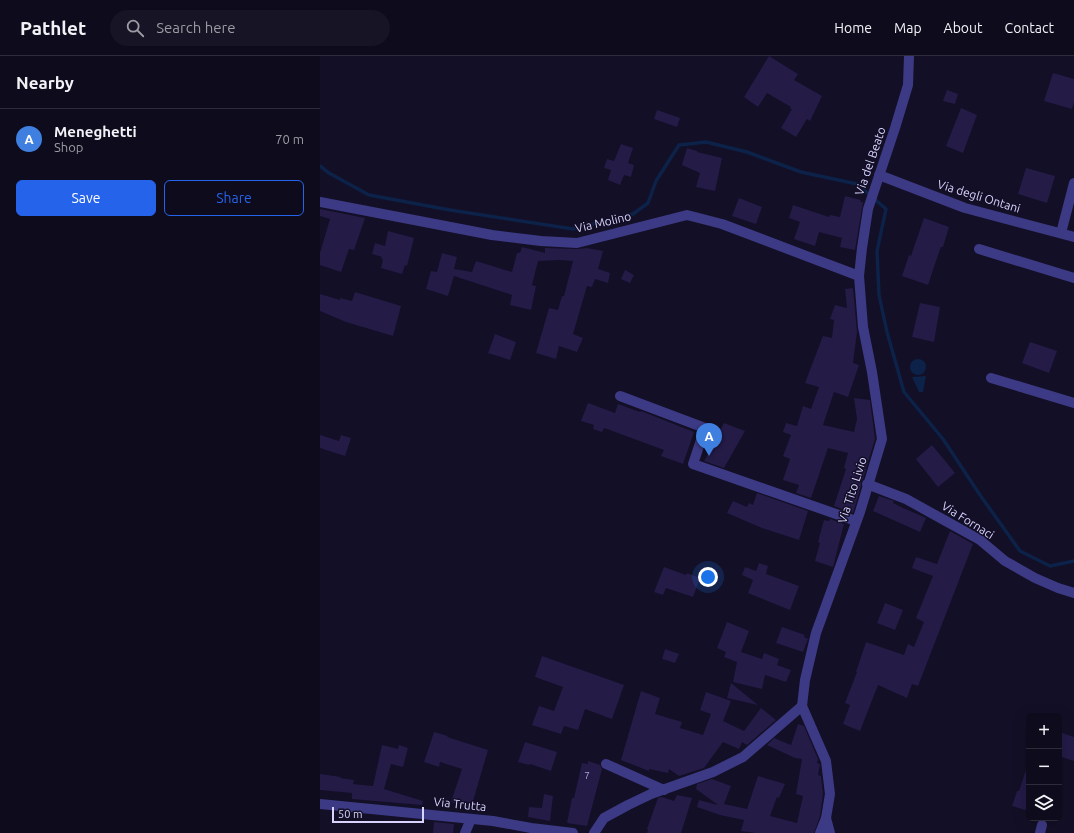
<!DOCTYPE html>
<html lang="en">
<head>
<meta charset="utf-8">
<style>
	body { margin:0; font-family:Ubuntu,sans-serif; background:#171425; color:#f1f3f6 }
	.controls { position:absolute; right:12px; bottom:12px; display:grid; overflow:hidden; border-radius:6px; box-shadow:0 4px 16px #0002 }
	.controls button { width:36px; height:36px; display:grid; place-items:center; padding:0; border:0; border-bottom:1px solid #2e2b3b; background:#0e0b1c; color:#f1f3f6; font:20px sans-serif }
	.scale { position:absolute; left:12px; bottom:10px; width:92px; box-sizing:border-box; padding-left:4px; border:2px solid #d9d4ff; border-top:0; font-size:11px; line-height:14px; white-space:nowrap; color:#d9d4ff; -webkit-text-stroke:3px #130f26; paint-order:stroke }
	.you { position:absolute; left:388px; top:521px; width:14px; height:14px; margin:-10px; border:3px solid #fff; border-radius:50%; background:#1a73e8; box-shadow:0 0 0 6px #1a73e833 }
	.badge { display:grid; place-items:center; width:26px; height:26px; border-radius:50%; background:#2563eb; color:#fff; font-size:13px; font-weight:700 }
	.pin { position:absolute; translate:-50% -33px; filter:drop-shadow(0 1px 2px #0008) }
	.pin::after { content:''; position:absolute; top:21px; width:14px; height:12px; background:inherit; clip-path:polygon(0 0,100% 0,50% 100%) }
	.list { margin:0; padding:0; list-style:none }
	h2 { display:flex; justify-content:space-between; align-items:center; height:52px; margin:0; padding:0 16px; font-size:17px }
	h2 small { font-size:13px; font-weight:400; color:#9b9ba3 }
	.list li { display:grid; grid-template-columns:26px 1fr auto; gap:12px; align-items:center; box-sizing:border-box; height:60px; padding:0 16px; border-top:1px solid #2e2b3b }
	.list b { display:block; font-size:15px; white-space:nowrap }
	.list p { margin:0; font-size:13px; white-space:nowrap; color:#9b9ba3 }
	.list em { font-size:13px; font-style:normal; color:#9b9ba3 }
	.actions { display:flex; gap:8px; padding:12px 16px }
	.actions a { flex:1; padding:9px 0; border:1px solid #2563eb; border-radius:6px; text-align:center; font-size:14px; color:#2563eb }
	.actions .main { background:#2563eb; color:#fff }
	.icon { flex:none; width:22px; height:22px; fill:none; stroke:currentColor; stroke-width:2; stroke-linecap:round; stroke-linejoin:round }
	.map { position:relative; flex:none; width:754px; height:777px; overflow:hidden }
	header { display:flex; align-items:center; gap:24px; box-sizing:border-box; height:56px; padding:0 20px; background:#0e0b1c; border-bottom:1px solid #2e2b3b }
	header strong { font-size:19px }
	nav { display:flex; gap:22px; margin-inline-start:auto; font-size:14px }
	.search { width:280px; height:36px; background:#171425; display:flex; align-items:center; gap:10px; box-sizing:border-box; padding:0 14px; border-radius:22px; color:#9b9ba3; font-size:15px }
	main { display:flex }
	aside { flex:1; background:#0e0b1c }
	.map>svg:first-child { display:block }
	.water { fill:#0c2248 }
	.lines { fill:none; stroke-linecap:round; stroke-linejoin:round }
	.stream { stroke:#0c2248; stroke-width:3.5 }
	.building { fill:#241b47 }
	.minor { stroke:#3d3a85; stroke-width:10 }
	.labels { text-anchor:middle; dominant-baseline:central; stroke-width:3; stroke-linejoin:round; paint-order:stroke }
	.number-label { font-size:10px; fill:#aca6d1 }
	.street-label { font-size:12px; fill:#d9d4ff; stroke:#130f26 }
</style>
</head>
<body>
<header>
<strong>Pathlet</strong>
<div class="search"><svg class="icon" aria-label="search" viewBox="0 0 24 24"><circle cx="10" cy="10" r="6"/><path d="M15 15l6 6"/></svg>Search here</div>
<nav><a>Home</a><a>Map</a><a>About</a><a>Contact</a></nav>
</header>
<main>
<aside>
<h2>Nearby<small></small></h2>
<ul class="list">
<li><span class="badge" style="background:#3f7fe0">A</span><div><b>Meneghetti</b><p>Shop</p></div><em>70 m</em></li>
</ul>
<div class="actions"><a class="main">Save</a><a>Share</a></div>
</aside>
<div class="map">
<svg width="754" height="777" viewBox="0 0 754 777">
	<rect width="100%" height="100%" fill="#130f26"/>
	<!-- water -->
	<g class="water">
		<circle cx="598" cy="311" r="8"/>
		<path d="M606 320 603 336H599L592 321Z"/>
	</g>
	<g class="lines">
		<!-- stream -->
		<path class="stream" d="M0 110 9 117 49 139 130 154 253 173 313 158 328 147 336 125 359 89 386 86 427 96 481 116 537 128 566 153 557 195 559 239 567 276 584 336 623 383 660 439 700 495 730 510 754 505"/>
	</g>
	<!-- building -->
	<g class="building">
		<path d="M449 0 478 18 474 24 502 40 490 65 487 63 476 81 461 72 472 53H470L471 51 447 37 438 51 424 41Z"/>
		<path d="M733 17 754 23V46L752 53 724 45Z"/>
		<path d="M627 34 638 38 635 48 623 45Z"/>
		<path d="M641 52 657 59 643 97 626 90Z"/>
		<path d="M337 54 360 62 357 71 334 63Z"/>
		<path d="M301 88 313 92 308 107 314 109 311 121 304 119 300 129 288 124 291 114 284 112 287 103 294 105Z"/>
		<path d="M367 92 377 95V96L402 102 395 135 376 131 380 117 362 109Z"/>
		<path d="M706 112 735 120 727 147 698 138Z"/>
		<path d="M525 140 541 144 540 146H543L535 194 520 191 522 182 499 176 495 190 474 183 480 166 469 162 473 149 509 161 510 159 520 161Z"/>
		<path d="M419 142 442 151 436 168 412 160Z"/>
		<path d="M0 153 45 162 34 194 29 193 21 216 0 209V197L10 163 0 160Z"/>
		<path d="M604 162 629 171 623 191H621L618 199 608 229 582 220 589 199 591 200 594 191Z"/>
		<path d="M68 175 94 182 87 210 85 209 82 218 61 212 63 203H61L62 201 52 198 55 187 65 190Z"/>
		<path d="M202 191 225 197V192L257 193 267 192 283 195 278 213 290 217 288 227 275 223 272 231 267 230 253 278 263 282 257 296 239 290 236 303 216 297 229 252 238 254 242 240H244L253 205 239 204 218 205 212 229 216 230 211 254 190 249 192 239 134 220 128 240 106 233 111 215 117 216 122 197 137 201 134 213 152 216 156 205 192 216 197 197H200Z"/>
		<path d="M305 214 314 219 310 227 301 223Z"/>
		<path d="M533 232 537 276 533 307 539 309 528 341 514 336 503 369 534 376 537 363 534 342 550 344 555 383 543 423 541 426V430L533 457 514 450 526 413 524 412 528 397 508 392 491 442 476 437 479 429 463 424 470 403 463 400 471 379 463 376 466 367 477 370 483 350 491 353 499 331 485 327 503 280 512 282 514 264 510 263 515 249 527 252 525 233Z"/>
		<path d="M35 236 81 250 73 280 26 266 0 255V238L20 244V242L32 245Z"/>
		<path d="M600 247 620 251 614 286 592 281Z"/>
		<path d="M175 278 196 286 190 304 168 297Z"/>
		<path d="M710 286 737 295 729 317 702 307Z"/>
		<path d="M268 347 295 357 298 348 320 356 321 355 374 376 363 408 341 400 344 394 287 373 284 372 282 376 273 373 274 369 261 365Z"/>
		<path d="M404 367 425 375 404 412 384 405 401 375 400 374Z"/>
		<path d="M0 379 19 385 21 379 31 382 25 400 0 392Z"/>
		<path d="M612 389 635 417 618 431 596 403Z"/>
		<path d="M437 437 488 455 479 484 442 472 407 457 413 445 427 451 429 447 433 449Z"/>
		<path d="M559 440 574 445 573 447 581 451 606 462 600 476 553 455Z"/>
		<path d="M510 463 524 468 513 511 495 505 500 487 498 486 504 464 509 465Z"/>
		<path d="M630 475 653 488 598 630 592 628 587 642 558 629 540 675 523 668 530 649 525 647 537 616H536L546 586 584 599 588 588 594 591 604 566 596 562 613 520 592 512 596 501 617 508Z"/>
		<path d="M439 507 448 510 446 518 479 530 470 554 428 537 433 524 422 519 425 511 436 515Z"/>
		<path d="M344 511 366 519 367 517 380 522 373 541 346 532 343 539 334 536Z"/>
		<path d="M565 547 583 554 575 574 557 567Z"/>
		<path d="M407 566 429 575 421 596 442 603 444 597 459 603 457 609 471 614 466 626 445 619 442 633 413 626 417 606 404 601 406 596 397 592Z"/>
		<path d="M462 571 485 579 484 581 488 583 483 596 456 587Z"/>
		<path d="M345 593 359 598 355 607 342 603Z"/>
		<path d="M222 600 304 629 292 663 265 653 258 674 244 670 241 678 212 669 219 650 234 655 243 631 215 621Z"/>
		<path d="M411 627 438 649 407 642Z"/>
		<path d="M321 635 340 642 335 658 362 666 360 672 383 679 391 658 380 654 386 636 411 645 403 665 424 675 441 652 456 664 427 689 422 686 419 693 403 686 384 712 359 720 349 713 348 717 329 713V715L301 704Z"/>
		<path d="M478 668 484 670 498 703 497 707 500 708 498 719 501 720 503 738 500 760 494 777H436L421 775 424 764 400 759 377 751 379 744 398 749 376 733 377 728 392 723 411 730 404 748 427 753 438 720 465 728 459 742 457 741 450 760 477 767 483 740 476 738 482 703 475 702 447 689 454 682 471 689Z"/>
		<path d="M114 676 128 680 127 681 168 694 151 752 131 746 142 713 120 706 119 711 104 706Z"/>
		<path d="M739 676 754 681V705L739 700Z"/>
		<path d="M205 686 237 696 231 715 210 708 209 709 198 706Z"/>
		<path d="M62 689 78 693 79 689 88 692 83 711 71 708 64 733 103 745 102 749 32 743V737L0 734V718L21 721 20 722 34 724 33 728 53 730Z"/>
		<path d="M268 705 280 709 282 713 267 770 247 767 252 742H254L262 707 268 708Z"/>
		<path d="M707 711H709V755L692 750 697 735H699Z"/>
		<path d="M224 738 233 740 230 765 208 761 209 751 222 752Z"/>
		<path d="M357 739 372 742 361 777H327L328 774 327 773 338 742 342 741 354 745Z"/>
		<path d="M114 766 134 768 133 777H113Z"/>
	</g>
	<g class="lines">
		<!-- minor -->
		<g class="minor">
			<path d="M559 119 645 152 754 181"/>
			<path d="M0 146 172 179 221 185 257 187 367 159 402 168 539 220"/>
			<path d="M741 177 754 127"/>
			<path d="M659 193 754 222"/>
			<path d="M671 322 754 347"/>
			<path d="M300 340 385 372 373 408 536 465"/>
			<path d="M547 428 586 443 624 464 660 484 685 505 715 522 738 532 754 537"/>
			<path d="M286 708 344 734"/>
			<path d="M0 748 173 765 211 772 253 777"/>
			<path d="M145 777 151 763"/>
			<path d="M274 777 284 762 308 749 331 738 393 716 423 701 482 650"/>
			<path d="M500 777 506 762"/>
			<path d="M510 777 506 762 510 738 506 705 482 650 485 624 496 577 540 456 562 383 552 316 543 271 539 220 542 192 548 153 575 72 588 29 589 0"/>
			<path d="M720 777 722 769"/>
		</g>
	</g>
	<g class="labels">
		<!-- number labels -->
		<g class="number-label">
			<text x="267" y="719">7</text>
		</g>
		<!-- street labels -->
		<g class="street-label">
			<text transform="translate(550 105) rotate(-71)">Via del Beato</text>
			<text transform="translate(659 140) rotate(17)">Via degli Ontani</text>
			<text transform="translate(283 166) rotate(-13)">Via Molino</text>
			<text transform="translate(532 434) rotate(-72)">Via Tito Livio</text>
			<text transform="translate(648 464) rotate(32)">Via Fornaci</text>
			<text transform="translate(140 748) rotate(6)">Via Trutta</text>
		</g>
	</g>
</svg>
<div class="controls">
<button>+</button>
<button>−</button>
<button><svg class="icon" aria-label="layers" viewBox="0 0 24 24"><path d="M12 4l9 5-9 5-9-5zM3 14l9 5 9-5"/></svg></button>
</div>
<div class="scale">50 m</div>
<div class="you"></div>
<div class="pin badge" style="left:389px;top:400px;background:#3f7fe0">A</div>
</div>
</main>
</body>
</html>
